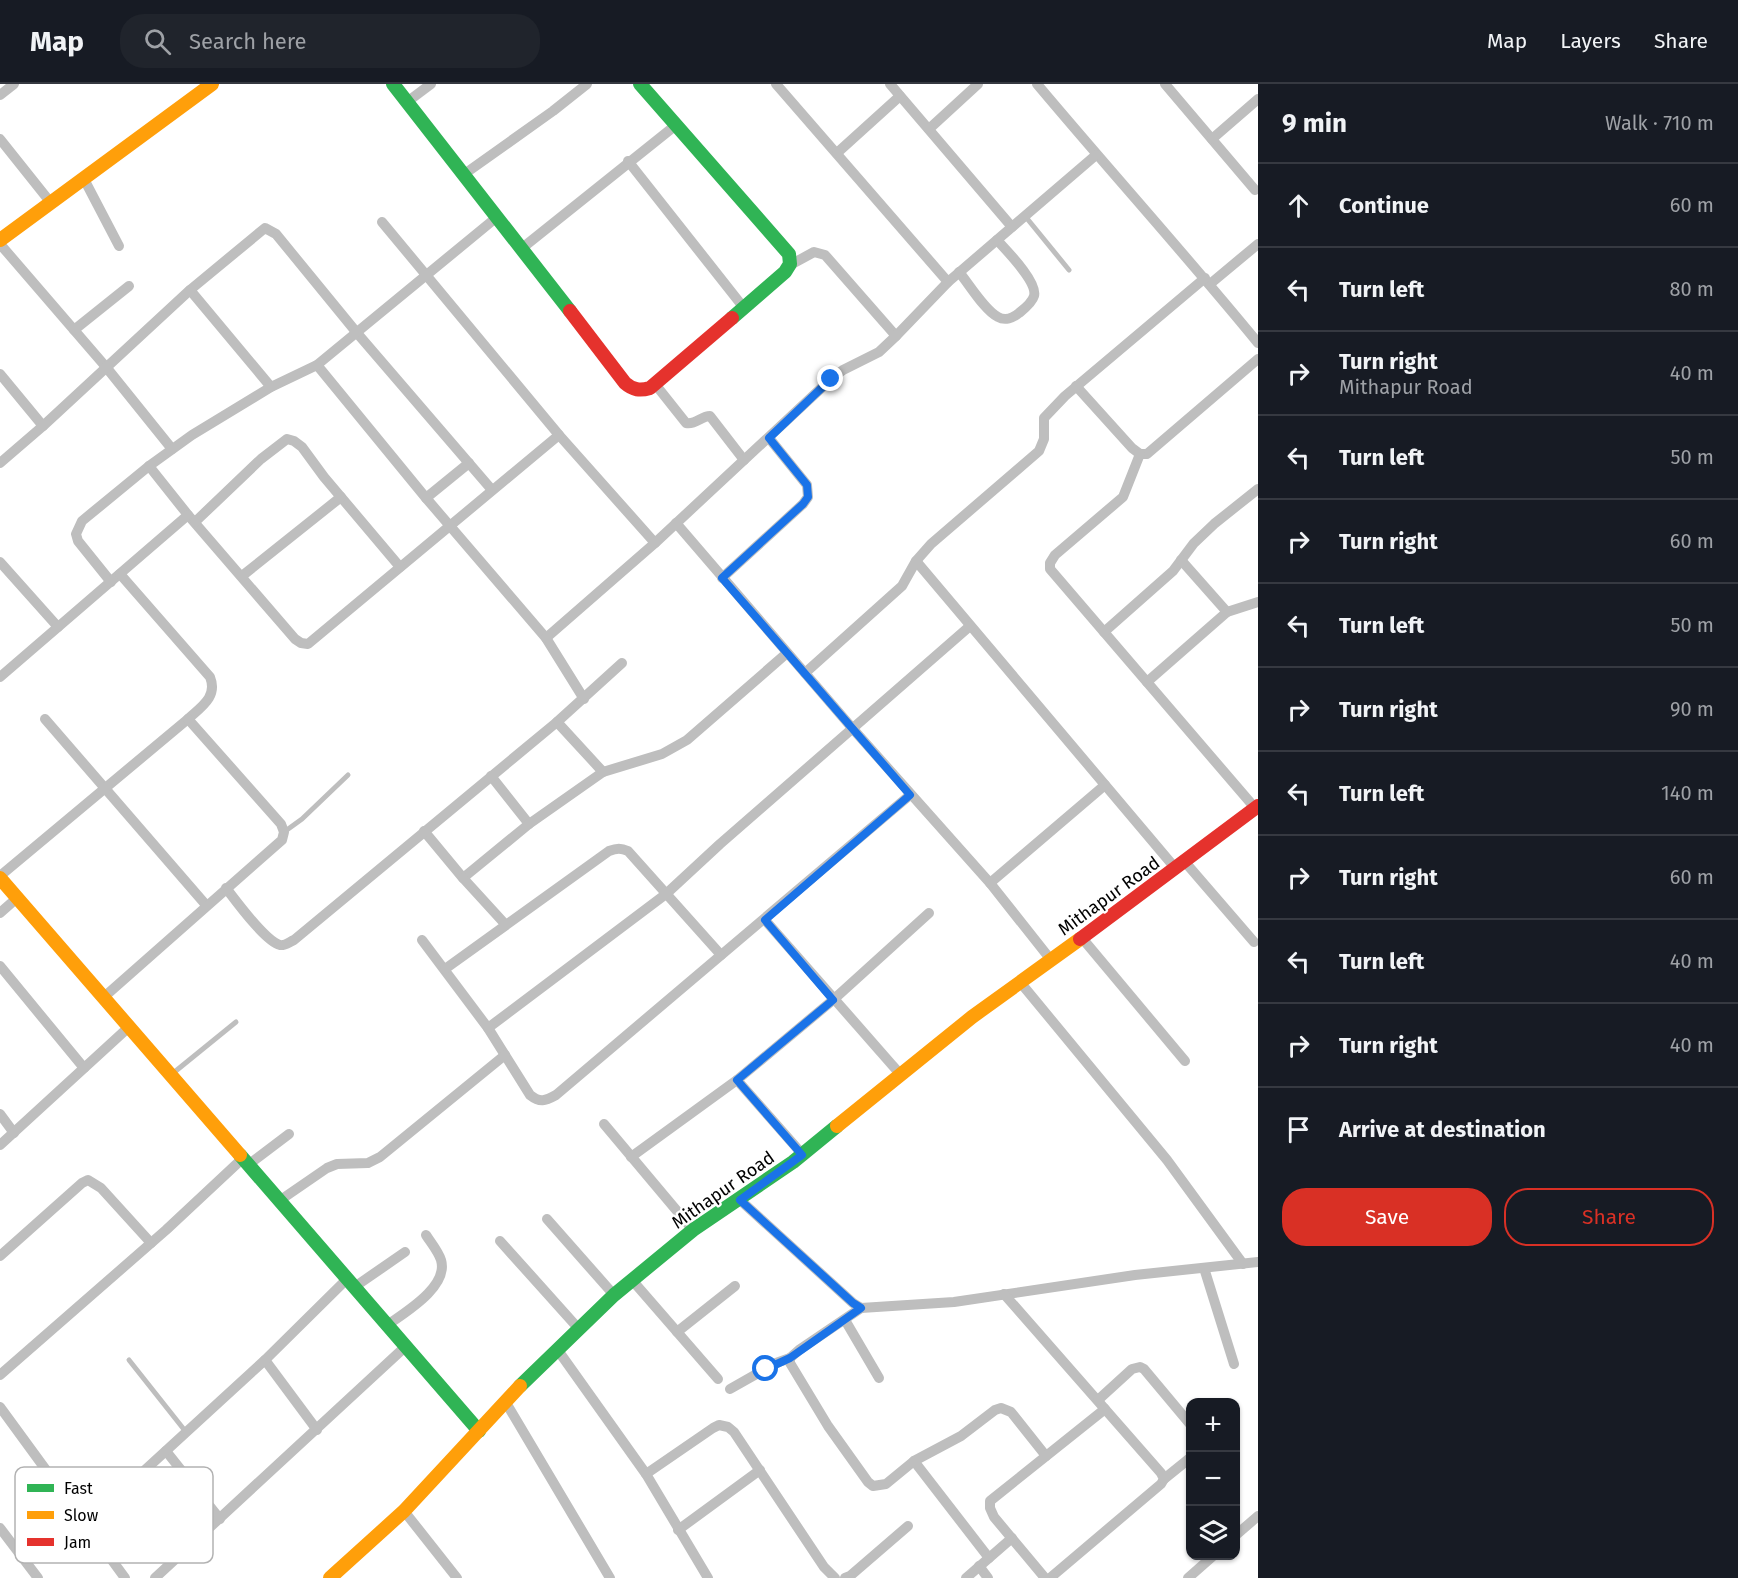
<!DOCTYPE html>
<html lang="en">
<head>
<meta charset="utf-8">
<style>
	body { margin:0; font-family:"Fira Sans",sans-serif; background:#20242c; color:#f1f3f6 }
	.controls { position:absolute; right:18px; bottom:18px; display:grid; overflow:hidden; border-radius:12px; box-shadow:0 2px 4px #0004 }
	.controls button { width:54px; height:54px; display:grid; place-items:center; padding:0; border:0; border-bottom:2px solid #363941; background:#171b24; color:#f1f3f6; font:30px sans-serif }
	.stop { position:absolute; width:18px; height:18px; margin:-14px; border:4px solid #1a73e8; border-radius:50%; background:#fff }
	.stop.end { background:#1a73e8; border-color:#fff; box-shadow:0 2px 6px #0008 }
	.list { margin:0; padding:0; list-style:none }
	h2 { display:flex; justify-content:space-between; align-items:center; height:78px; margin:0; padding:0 24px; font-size:26px }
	h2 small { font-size:20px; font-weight:400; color:#9ea1a6 }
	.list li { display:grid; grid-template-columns:39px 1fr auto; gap:18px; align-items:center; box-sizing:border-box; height:84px; padding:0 24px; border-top:2px solid #363941 }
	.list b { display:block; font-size:22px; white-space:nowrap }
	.list p { margin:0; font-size:20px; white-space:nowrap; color:#9ea1a6 }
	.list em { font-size:20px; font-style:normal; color:#9ea1a6 }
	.actions { display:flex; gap:12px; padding:18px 24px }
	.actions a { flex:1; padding:14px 0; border:2px solid #d93025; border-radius:24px; text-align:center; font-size:21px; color:#d93025 }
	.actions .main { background:#d93025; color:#fff }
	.icon { flex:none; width:33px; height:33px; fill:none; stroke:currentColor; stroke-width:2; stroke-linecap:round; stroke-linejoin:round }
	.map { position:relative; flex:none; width:1258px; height:1494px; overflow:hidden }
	header { display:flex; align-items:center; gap:36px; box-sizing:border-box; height:84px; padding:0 30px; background:#171b24; border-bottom:2px solid #363941 }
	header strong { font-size:28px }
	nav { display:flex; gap:33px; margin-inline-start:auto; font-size:21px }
	.search { width:420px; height:54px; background:#20242c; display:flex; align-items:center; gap:15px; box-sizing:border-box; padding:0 21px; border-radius:24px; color:#9ea1a6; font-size:22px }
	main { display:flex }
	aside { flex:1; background:#171b24 }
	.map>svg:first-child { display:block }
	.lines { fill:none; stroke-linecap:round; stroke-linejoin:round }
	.lane { stroke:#bebebe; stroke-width:5 }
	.street { stroke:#bebebe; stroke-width:10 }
	.fast { stroke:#30b455; stroke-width:14 }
	.slow { stroke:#ff9f0a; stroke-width:14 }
	.jam { stroke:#e5322d; stroke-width:14 }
	.route { stroke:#1a73e8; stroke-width:8 }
	.labels { text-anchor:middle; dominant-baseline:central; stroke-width:4.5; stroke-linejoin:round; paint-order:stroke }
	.street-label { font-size:18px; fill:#000; stroke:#fff }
	.key { fill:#fff; stroke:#b2b2b2; stroke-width:1.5 }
	.key-label { font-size:16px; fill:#000 }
</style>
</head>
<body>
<header>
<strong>Map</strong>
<div class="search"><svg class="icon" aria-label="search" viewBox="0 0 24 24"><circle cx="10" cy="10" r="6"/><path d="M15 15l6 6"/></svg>Search here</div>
<nav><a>Map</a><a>Layers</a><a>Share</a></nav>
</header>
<main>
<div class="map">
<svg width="1258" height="1494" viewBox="0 0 1258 1494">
	<rect width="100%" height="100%" fill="#fff"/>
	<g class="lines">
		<!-- lane -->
		<g class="lane">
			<path d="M1025 132 1069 186"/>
			<path d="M284 748 302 735 348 691"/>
			<path d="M172 990 236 938"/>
			<path d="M129 1276 186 1348"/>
		</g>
		<!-- street -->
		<g class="street">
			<path d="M776 0 948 198"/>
			<path d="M890 0 1012 143"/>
			<path d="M1037 0C1110 87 1186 171 1258 259"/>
			<path d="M1165 0 1255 106"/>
			<path d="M0 11 14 0"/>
			<path d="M407 18 431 0"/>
			<path d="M929 45 978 0"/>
			<path d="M0 55 51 119"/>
			<path d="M1212 55 1258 15"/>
			<path d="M837 69 900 12"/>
			<path d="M628 77 744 224"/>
			<path d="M463 91 553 27 587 0"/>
			<path d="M84 95 119 162"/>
			<path d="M382 138 559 351 655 459"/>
			<path d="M0 160 106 283 172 365"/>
			<path d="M521 165 676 41"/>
			<path d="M790 181 814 168 825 171 896 252"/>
			<path d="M959 188C969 200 985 227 998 233 1005 237 1013 234 1019 229 1024 225 1032 219 1034 212 1038 198 1006 166 997 156"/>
			<path d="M1210 200 1258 160"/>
			<path d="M190 206 271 303"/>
			<path d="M74 246 129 202"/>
			<path d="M317 281 426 414 546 554 584 615"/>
			<path d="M0 290 43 342 0 379"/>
			<path d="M655 300 686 339C696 341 701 332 710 332L744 376"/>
			<path d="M1076 302 1132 364 1140 370H1147L1258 275"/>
			<path d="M43 342 190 206 265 144 276 150 357 249 492 406"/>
			<path d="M1140 370 1123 413 1055 471 1050 479V485L1255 724"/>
			<path d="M149 382 188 431 295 555 301 559 308 560 559 351"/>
			<path d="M426 414 469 379"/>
			<path d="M195 438 261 375 287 355 294 357 302 363 324 393 400 483"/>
			<path d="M676 439 853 645 990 799 1051 876"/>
			<path d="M916 477 1176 785"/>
			<path d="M0 478 58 543"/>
			<path d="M242 492 341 413"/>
			<path d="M722 494 803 420 808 413 807 401 769 354"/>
			<path d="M111 498 78 457 76 450 82 437 149 382 192 351 271 303 317 281 497 133"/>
			<path d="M1227 528 1258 518"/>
			<path d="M1104 548 1173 487 1194 459 1214 440 1258 405"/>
			<path d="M546 554 655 459 831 295 843 286 879 268 896 252 948 198 1096 71"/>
			<path d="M805 589 902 502 916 477 931 460 1039 367 1044 355V334L1065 312 1205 194"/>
			<path d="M0 593 188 431"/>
			<path d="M1147 598 1227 528 1181 476"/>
			<path d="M45 635 206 821"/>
			<path d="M557 638 603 688"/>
			<path d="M491 692 529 740"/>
			<path d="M424 747 463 794 529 740 603 688 662 670 687 656 787 569"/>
			<path d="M1185 778 1254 858"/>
			<path d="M0 792 188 635C201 623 218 613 210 593L120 490"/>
			<path d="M463 794 505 840"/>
			<path d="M990 799 1105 701"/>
			<path d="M226 804C236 817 265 857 280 861 285 862 289 858 294 856L557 638 622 579"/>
			<path d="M0 829 17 814"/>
			<path d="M765 836 900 990"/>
			<path d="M1082 854 1185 977"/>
			<path d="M422 856 488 944 530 1011C540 1019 545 1017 556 1011L910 711"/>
			<path d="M0 882 84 984"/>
			<path d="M445 885 609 767C617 764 621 764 628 767L721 871"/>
			<path d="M1020 898 1167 1076 1243 1180"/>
			<path d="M104 913 282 756 284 748 281 740 188 635"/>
			<path d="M488 944 666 810 720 760 970 542"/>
			<path d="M737 996 833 916 929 829"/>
			<path d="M0 1030 14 1049"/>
			<path d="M604 1040 693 1146"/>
			<path d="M0 1061 130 942"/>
			<path d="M631 1073 737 996 803 1071"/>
			<path d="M248 1081 289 1050"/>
			<path d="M740 1116 853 1219 861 1224 954 1218 1135 1191 1258 1178"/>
			<path d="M279 1117 327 1084 337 1080 368 1079 380 1073 505 971"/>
			<path d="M547 1135 614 1211"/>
			<path d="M500 1157 578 1244"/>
			<path d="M0 1172 82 1099 88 1096 101 1104 151 1159"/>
			<path d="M1204 1184 1234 1280"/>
			<path d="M632 1196 718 1295"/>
			<path d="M353 1204 405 1168"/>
			<path d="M1004 1210 1161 1389 1164 1395 1161 1400 1050 1494"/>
			<path d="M861 1224 799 1266 790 1274V1279L828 1342 868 1398 873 1402 886 1400 914 1377 961 1352 995 1326 1001 1324 1011 1328 1046 1372"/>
			<path d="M845 1236 879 1294"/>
			<path d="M386 1242C404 1229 449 1203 441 1176 438 1167 431 1159 426 1151"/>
			<path d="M677 1248 735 1202"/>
			<path d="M557 1265 646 1390 708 1494"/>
			<path d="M265 1276 317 1346"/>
			<path d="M0 1291 166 1146 242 1075"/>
			<path d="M730 1305 776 1279 790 1274"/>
			<path d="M1098 1316 1132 1285 1140 1283 1144 1285 1190 1340"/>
			<path d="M505 1317 610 1494"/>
			<path d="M0 1323 125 1494"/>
			<path d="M166 1367 220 1435"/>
			<path d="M914 1377 989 1474"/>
			<path d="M646 1390 713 1344 719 1341 728 1343 734 1348 824 1483 835 1494"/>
			<path d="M1164 1395 1190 1374"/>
			<path d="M404 1427 457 1494"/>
			<path d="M85 1441 265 1276 346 1196"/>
			<path d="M0 1444 38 1494"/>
			<path d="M678 1446 760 1386"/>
			<path d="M1236 1451 1258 1432"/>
			<path d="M979 1482 988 1494"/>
			<path d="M155 1494 405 1263"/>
			<path d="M845 1494 850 1492 908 1442"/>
			<path d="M966 1494 1012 1454"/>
			<path d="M1045 1494 994 1433 990 1424V1417L1105 1325"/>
			<path d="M1188 1494 1213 1472"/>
		</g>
		<!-- fast -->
		<g class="fast">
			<path d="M393 0 570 227"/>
			<path d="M640 0 789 170 790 180 785 188 732 234"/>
			<path d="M240 1071 479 1347"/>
			<path d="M520 1302 614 1211 693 1146 793 1078 837 1042"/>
		</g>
		<!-- slow -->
		<g class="slow">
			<path d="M0 156 212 0"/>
			<path d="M0 794 240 1071"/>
			<path d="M837 1042 972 933 1080 855"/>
			<path d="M330 1494 404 1427 520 1302"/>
		</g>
		<!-- jam -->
		<g class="jam">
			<path d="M570 227 625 299C633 306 640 307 650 304L732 234"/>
			<path d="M1080 855 1258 722"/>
		</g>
	</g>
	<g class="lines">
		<!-- route -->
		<path class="route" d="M766 1285 790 1274 861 1224 853 1219 740 1116 802 1071 737 996 833 916 765 836 910 711 722 494 803 420 808 413 807 401 769 354 831 295"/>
	</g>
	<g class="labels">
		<!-- street labels -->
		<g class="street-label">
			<text transform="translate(1109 812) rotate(-36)">Mithapur Road</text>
			<text transform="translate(723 1106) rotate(-35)">Mithapur Road</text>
		</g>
	</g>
	<!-- legend -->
	<rect x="15" y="1383" width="198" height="96" rx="9" class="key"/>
	<rect x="27" y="1400" width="27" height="8" fill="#30b455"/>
	<rect x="27" y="1427" width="27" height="8" fill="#ff9f0a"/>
	<rect x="27" y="1454" width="27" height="8" fill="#e5322d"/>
	<g class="key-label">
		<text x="64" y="1410">Fast</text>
		<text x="64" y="1437">Slow</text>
		<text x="64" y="1464">Jam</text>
	</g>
</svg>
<div class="controls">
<button>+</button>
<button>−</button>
<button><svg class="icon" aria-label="layers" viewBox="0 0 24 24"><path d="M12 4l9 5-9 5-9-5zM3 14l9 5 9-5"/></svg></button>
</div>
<div class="stop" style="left:766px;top:1285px"></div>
<div class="stop end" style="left:831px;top:295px"></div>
</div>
<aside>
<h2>9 min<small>Walk · 710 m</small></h2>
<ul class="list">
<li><svg class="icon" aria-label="ahead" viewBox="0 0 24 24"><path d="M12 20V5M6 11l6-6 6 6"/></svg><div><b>Continue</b></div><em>60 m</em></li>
<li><svg class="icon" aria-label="left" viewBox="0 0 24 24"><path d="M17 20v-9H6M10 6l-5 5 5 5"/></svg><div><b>Turn left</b></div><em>80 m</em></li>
<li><svg class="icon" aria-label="right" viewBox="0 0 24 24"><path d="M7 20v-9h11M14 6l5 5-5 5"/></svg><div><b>Turn right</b><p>Mithapur Road</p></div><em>40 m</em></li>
<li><svg class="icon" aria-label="left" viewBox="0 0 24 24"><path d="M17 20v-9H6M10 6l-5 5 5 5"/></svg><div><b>Turn left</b></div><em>50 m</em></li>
<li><svg class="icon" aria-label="right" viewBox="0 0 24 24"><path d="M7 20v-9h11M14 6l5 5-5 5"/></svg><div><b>Turn right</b></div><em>60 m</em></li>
<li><svg class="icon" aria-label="left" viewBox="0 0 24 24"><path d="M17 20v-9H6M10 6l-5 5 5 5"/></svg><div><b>Turn left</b></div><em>50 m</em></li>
<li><svg class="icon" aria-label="right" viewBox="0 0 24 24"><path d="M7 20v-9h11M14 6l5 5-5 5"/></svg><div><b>Turn right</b></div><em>90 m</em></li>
<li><svg class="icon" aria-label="left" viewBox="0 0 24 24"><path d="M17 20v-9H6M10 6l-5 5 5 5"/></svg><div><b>Turn left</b></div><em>140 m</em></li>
<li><svg class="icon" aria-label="right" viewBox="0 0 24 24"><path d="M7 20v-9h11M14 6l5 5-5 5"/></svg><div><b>Turn right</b></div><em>60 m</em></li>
<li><svg class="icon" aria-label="left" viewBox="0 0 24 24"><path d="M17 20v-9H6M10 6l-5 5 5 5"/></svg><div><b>Turn left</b></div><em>40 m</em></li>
<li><svg class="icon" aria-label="right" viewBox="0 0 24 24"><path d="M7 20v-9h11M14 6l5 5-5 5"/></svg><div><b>Turn right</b></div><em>40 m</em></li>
<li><svg class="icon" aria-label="arrive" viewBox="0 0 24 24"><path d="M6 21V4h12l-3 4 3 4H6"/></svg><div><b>Arrive at destination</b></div></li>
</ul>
<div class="actions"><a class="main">Save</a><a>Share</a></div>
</aside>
</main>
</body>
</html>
